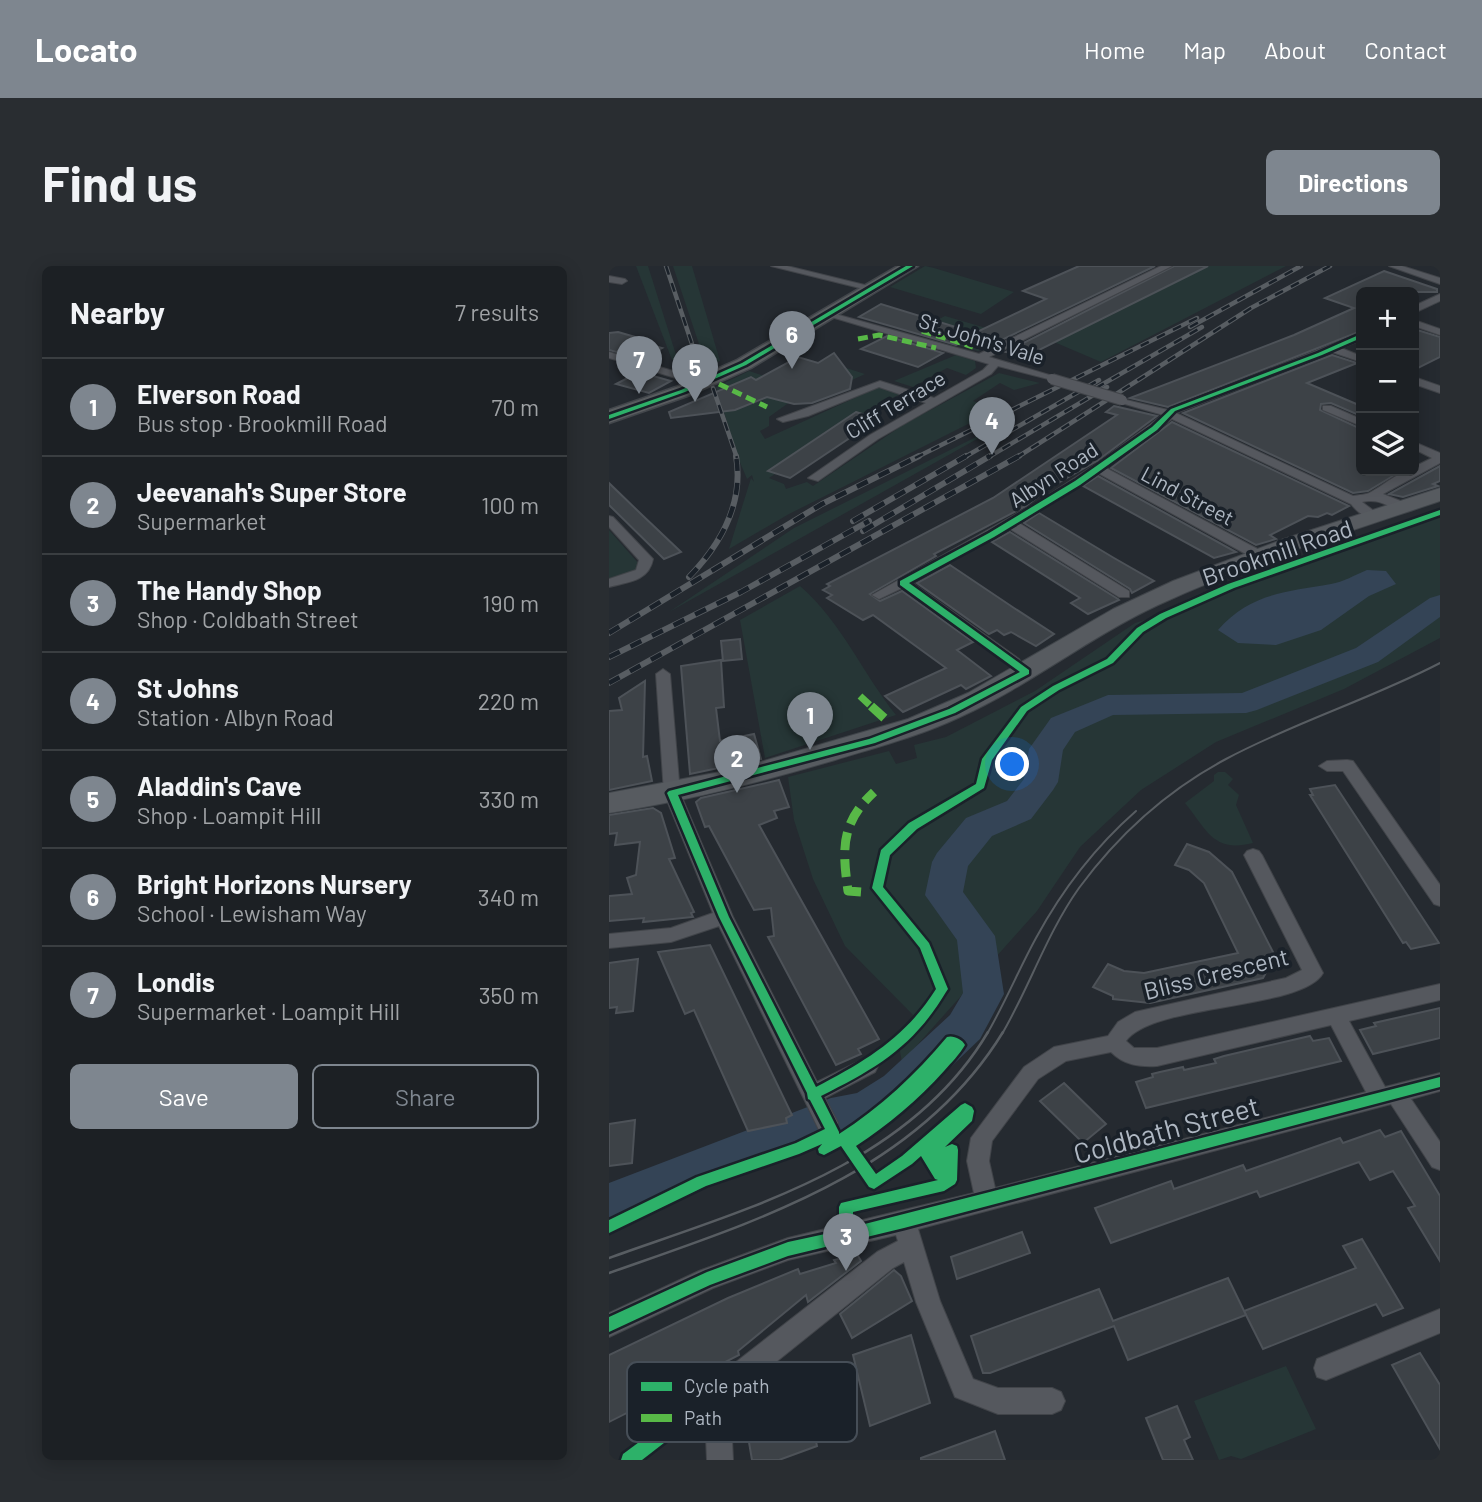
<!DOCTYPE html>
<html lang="en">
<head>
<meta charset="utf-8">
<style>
	body { margin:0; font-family:Barlow,sans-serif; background:#292d31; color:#f1f3f6 }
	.controls { position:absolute; right:21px; top:21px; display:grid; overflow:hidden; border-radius:10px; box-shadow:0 4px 18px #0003 }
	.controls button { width:63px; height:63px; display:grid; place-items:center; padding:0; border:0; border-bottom:2px solid #3a3e41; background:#1c2024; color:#f1f3f6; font:35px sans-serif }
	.you { position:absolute; left:404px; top:499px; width:24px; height:24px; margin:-18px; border:5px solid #fff; border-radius:50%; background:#1a73e8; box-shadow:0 0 0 10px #1a73e833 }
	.badge { display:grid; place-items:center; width:46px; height:46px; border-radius:50%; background:#7e868f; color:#fff; font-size:23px; font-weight:700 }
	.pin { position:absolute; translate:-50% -58px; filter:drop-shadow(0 2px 4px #0008) }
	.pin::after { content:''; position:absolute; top:37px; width:24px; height:21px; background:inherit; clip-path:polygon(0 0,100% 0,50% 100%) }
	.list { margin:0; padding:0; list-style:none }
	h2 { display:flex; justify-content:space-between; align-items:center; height:91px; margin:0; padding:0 28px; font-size:30px }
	h2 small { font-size:23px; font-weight:400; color:#a0a3a6 }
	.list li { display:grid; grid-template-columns:46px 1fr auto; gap:21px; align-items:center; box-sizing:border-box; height:98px; padding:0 28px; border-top:2px solid #3a3e41 }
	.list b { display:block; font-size:26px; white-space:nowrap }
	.list p { margin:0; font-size:23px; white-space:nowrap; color:#a0a3a6 }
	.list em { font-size:23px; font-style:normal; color:#a0a3a6 }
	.actions { display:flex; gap:14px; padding:21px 28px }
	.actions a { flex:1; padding:16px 0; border:2px solid #7e868f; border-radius:10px; text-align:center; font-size:24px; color:#7e868f }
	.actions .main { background:#7e868f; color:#fff }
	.icon { flex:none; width:38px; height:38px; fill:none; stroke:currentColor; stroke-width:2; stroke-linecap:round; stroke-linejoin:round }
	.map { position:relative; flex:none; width:831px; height:1194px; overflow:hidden; border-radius:10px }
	header { display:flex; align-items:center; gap:42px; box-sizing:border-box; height:98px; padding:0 35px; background:#7e868f; color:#fff }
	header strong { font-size:33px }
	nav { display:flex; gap:38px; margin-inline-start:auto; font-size:24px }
	.intro { display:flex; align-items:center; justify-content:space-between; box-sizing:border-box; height:168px; padding:0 42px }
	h1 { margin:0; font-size:49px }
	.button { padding:18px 32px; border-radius:10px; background:#7e868f; color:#fff; font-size:24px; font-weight:700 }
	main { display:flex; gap:42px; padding:0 42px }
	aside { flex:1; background:#1c2024; border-radius:10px; box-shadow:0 4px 18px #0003 }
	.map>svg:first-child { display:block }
	.green { fill:#263636 }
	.water { fill:#344456 }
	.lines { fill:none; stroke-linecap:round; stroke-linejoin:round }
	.river { fill:#344456; fill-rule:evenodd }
	.building { fill:#3d4247; stroke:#4d5258; stroke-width:2 }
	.street-casing { stroke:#414449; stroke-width:2 }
	.primary-casing { stroke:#40454a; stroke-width:2 }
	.highway-casing { stroke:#42464b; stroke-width:3 }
	.street { fill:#55585e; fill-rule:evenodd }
	.primary { fill:#575b60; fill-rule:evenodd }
	.highway { fill:#595c5f; fill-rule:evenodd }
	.tram-far1 { stroke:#585d62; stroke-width:2 }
	.tram { stroke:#585d62; stroke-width:2.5 }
	.rail-far1-casing { stroke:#585d62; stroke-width:4.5 }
	.rail-casing { stroke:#585d62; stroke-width:6 }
	.rail-far1 { stroke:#1a2129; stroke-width:2.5; stroke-dasharray:9; stroke-linecap:butt }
	.rail { stroke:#1a2129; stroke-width:4.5; stroke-dasharray:12; stroke-linecap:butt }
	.street-bridge-casing { stroke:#414449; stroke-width:12; stroke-linecap:butt }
	.street-bridge { stroke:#55585e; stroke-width:10 }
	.quiet-far2 { stroke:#58b947; stroke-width:5; stroke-dasharray:10 5; stroke-linecap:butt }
	.quiet-far1 { stroke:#58b947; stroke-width:7; stroke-dasharray:13 7; stroke-linecap:butt }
	.quiet { stroke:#58b947; stroke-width:9; stroke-dasharray:18 9; stroke-linecap:butt }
	.cycleway-casing { stroke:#1a2129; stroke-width:5 }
	.cycleway { fill:#2db169; fill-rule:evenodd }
	.labels { text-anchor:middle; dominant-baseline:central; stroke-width:7; stroke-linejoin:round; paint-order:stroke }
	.far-street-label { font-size:21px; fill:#aeb7c2; stroke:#1a2129 }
	.street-label { font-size:24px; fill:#aeb7c2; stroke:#1a2129 }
	.near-street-label { font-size:28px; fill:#aeb7c2; stroke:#1a2129 }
	.key { fill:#1a2129; stroke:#464e57; stroke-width:2 }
	.key-label { font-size:19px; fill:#aeb7c2 }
</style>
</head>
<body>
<header>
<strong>Locato</strong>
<nav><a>Home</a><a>Map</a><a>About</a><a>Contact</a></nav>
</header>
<div class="intro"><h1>Find us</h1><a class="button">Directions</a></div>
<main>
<aside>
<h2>Nearby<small>7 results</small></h2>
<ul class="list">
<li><span class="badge">1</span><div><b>Elverson Road</b><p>Bus stop · Brookmill Road</p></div><em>70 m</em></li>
<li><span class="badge">2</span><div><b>Jeevanah's Super Store</b><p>Supermarket</p></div><em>100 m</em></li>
<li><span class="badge">3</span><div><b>The Handy Shop</b><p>Shop · Coldbath Street</p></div><em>190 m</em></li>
<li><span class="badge">4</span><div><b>St Johns</b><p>Station · Albyn Road</p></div><em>220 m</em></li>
<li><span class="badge">5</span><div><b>Aladdin's Cave</b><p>Shop · Loampit Hill</p></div><em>330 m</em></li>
<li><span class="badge">6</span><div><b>Bright Horizons Nursery</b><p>School · Lewisham Way</p></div><em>340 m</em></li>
<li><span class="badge">7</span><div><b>Londis</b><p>Supermarket · Loampit Hill</p></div><em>350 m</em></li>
</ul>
<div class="actions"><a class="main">Save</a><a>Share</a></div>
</aside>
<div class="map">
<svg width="831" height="1194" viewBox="0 0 831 1194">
	<rect width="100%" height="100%" fill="#252a30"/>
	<!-- green -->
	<g class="green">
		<path d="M27 0H39L68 92 63 94Z"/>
		<path d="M64 0H83L111 95 97 99Z"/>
		<path d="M316 0 325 2 405 26 372 48 281 21Z"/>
		<path d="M574 0H677L492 96 431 70Z"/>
		<path d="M336 50 401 69 369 85 305 66Z"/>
		<path d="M347 89 366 95 367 102 357 109 338 102 304 121 285 115Z"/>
		<path d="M231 100 256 108 207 131 189 130 160 151V160L151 165 156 173 272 120 295 126 270 139 160 212 175 218 177 223 198 216 204 220 294 159 390 107 431 117 405 124 391 117 364 135 389 143 180 248 120 283 142 212 145 216 143 209 138 213 130 194 107 121 140 105 187 121Z"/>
		<path d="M409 150 60 346 185 262Z"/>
		<path d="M831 243V372L735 423 607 476 532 524 471 581 428 645 293 796 289 775 304 749 236 680 204 613 185 554 179 511 280 485 287 498 308 492 305 479 337 471 426 425 526 357 551 349 557 343 589 328Z"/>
		<path d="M0 264 30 298 29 304 0 314Z"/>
		<path d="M191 320C232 355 254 408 287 449L156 492 131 354Z"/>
		<path d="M609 506H616L624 513 619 519 630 529 627 539 644 577C604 587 598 564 576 537L605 515V509Z"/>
		<path d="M677 1100 707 1163 632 1193 622 1190 610 1194 585 1135Z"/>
	</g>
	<!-- water -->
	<path class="water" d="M758 304 777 305 787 318 760 330 712 364 667 379 629 377 609 364C641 327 677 326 722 318 734 316 746 309 758 304Z"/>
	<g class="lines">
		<!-- river -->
		<path class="river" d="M831 329V351L769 396 648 444 637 447 504 449 466 466 454 484 449 516 444 524 422 553 383 570 359 600 354 626 386 670 395 728 371 773 305 836 274 858 225 871 0 961V917L222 832 248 827 275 810 341 749 354 727 348 674 316 629 323 596 328 587 357 552 398 535 415 513 420 483 442 452 499 429 633 427 747 382 821 332Z"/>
	</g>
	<!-- building -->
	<g class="building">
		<path d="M470 0H546L380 80 357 74 347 79 250 51 272 38 366 67 437 33 414 25Z"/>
		<path d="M565 0H599L416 91 397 86Z"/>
		<path d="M775 5 828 23V26H752V65L559 141 521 132 685 69 745 42 716 32Z"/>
		<path d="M805 63 831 71V91L805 104Z"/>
		<path d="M9 66 33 73 28 75 53 82 33 93 0 84V67Z"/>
		<path d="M278 70 334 87 309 101 252 83Z"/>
		<path d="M225 87 243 111 241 123 203 137 185 138 158 131 126 144 62 152 60 146 142 111 147 114 189 91 209 97Z"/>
		<path d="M723 89 748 97 698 117 752 140V150L722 137 712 138 711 144 752 163V205H792L759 225 744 227 574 147Z"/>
		<path d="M30 106 62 115 40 127 7 118Z"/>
		<path d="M505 140 548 150 488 195 442 221 417 240 325 288 327 290 261 328 271 335 293 325 364 376 348 384 382 410 357 423 352 419 294 446 276 430 337 402 264 349 254 354 218 332 223 329 214 324 221 320 218 318 384 232 508 149 497 146Z"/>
		<path d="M247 146 269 153 181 212 159 205Z"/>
		<path d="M563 156 740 240 723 249 718 247 709 251 699 250 661 269 667 273 647 279 502 202Z"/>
		<path d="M831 200V215L824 218 829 220 794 231 780 228Z"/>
		<path d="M489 210 627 286 605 292 474 220Z"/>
		<path d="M0 217 31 247 72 286 55 293 0 239Z"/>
		<path d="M430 247 505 292 545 315 523 327 521 323 415 257Z"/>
		<path d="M401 266 509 333 510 334 479 348 462 337 471 332 383 276Z"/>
		<path d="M341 299 405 342 445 368 427 380 402 366 395 369 388 364 380 368 308 317Z"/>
		<path d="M131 373 133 393 114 395 112 375Z"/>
		<path d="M112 394 115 441 107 442 111 475 145 468 152 493 81 508 72 400Z"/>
		<path d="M36 415 34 491 38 490 43 515 0 524V445L13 444 10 432Z"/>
		<path d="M170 514 180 541 165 545 168 552 150 559 270 773 249 783 252 788 227 799 159 671 165 670 162 642 145 644 100 560 96 561 87 536 92 532Z"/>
		<path d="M726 519 830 677 802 683 797 676 794 677 701 529H704L701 523Z"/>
		<path d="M44 542 52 547 66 592 60 593 85 646 82 647 84 651 34 656 35 652 0 655V630L23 628 18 612 27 609 31 576 6 579 8 567 0 568V549Z"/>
		<path d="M578 578 600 586 623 606 666 690 654 712 541 737 504 733V730L484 721 499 698 515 705 535 707 629 687 595 617 580 604 566 599Z"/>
		<path d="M101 679 183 849 177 852 178 857 139 865 85 744 76 748 49 686Z"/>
		<path d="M29 693 24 745 7 747 8 741 0 742V697Z"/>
		<path d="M831 742V772L764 788 751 764 767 760 765 757Z"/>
		<path d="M701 770 704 775 720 772 732 795 537 842 527 816 544 811 543 808 551 806 574 801 575 804 607 797 605 793 615 790Z"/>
		<path d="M455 817 497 858 474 877 431 835Z"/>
		<path d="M26 854 23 897 0 900V858Z"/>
		<path d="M771 864 776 871 792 865 831 930V995L799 942 806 940 784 905 761 914 750 896 651 931 648 925 502 977 486 942 562 915 565 923 634 899 637 905 731 872 734 877Z"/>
		<path d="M413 966 421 987 348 1013 342 991Z"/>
		<path d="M753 973 794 1042 774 1050 767 1038 654 1083 635 1045 747 1002 734 980Z"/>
		<path d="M248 988 252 995 199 1036 197 1029 129 1085 130 1089 89 1110 93 1123 78 1131 75 1118 0 1156V1089L119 1032 189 1003 191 1008 227 997 225 994Z"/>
		<path d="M285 1004 292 1010 303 1035 243 1072 231 1048Z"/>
		<path d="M619 1012 637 1049 519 1094 505 1060 381 1107H374L362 1070 490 1023 504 1055Z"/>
		<path d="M302 1069 321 1137 261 1160 244 1089Z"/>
		<path d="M811 1087 831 1119V1183L783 1099Z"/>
		<path d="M193 1108 208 1180 170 1194H143L132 1129Z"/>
		<path d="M568 1140 581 1171 575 1174 584 1194H554L537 1152Z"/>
		<path d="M386 1165 396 1194H312V1192Z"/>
	</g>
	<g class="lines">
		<!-- street casing -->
		<g class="street-casing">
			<g id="street">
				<path d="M162 0H178L268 22 263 25Z"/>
				<path d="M552 0H563L380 91 447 111V115L389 100 382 108 269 173 209 215 199 212 261 169 317 137 270 121 199 150 174 156 168 153 271 115 325 132 374 104 380 98 219 50V46L370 88Z"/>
				<path d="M780 0H793L831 12V18Z"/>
				<path d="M0 10 16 13 18 15 13 18 0 16Z"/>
				<path d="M831 28V35L805 47V40Z"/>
				<path d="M805 54 831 63V69L805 60Z"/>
				<path d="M752 67V74L732 82 752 90V96L723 86 567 147 744 230C749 229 758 229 762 226 776 219 788 205 805 205V201L823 192 805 183V176L831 187V197L774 228 799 238V244C781 246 775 231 753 236L773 251 767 255C757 252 748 246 742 238L563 153 497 202 656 287V293H646L489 207 410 257 520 325V331H510L401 263 303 317 410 393 412 396 410 399H400L293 322 270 333 263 329 427 237 489 197 554 149 509 136V132L559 144Z"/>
				<path d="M0 86 98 115 99 117 90 119 0 92Z"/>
				<path d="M805 111 831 120V127L805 118Z"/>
				<path d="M714 140H722L752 153V160L714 144Z"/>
				<path d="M0 250 4 251 44 293C40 315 19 316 0 321V313L27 304 30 294 0 261Z"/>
				<path d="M54 403 61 408 71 527 124 651 208 816 259 791 266 794 269 800 266 806 216 832 229 857 226 864 218 866 210 864 196 835 110 660 62 676 0 682V668L62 662 104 647 55 527 47 408Z"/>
				<path d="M738 494 744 495 831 619V640L825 638 734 505H718L710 500 718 495Z"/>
				<path d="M644 583 650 585 653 589 714 707C694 744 544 737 517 775L525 782H548L831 718V734L740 755 776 821 831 807V825L802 833 831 876V904L823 901 782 838 309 963 331 1035 364 1113 389 1122H443L452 1126 456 1135 452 1144 443 1148H389L346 1131 307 1036 295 996 284 1002 121 1133 124 1194H98L95 1127 99 1118 268 986 289 975 287 969 179 994 104 1022 0 1071V1047L90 1005 179 972 365 927 358 895 362 872 415 801 445 781 499 770 509 756 526 746 677 712 693 704 635 589 638 585ZM722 759 757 826 386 922 380 895 383 875 429 813 457 795 502 786C515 799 530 801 548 800Z"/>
				<path d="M831 1043V1067L717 1114 708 1111 705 1102 708 1093Z"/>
			</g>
		</g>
		<!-- primary casing -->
		<g class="primary-casing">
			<path id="primary" d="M831 222V235C736 267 640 297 549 339 480 371 420 420 351 451 311 470 268 481 226 494 152 516 77 535 0 547V527L127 503 299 453 359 427 504 343 564 315 675 273Z"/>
		</g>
		<!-- highway casing -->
		<g class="highway-casing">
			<path id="highway" d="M289 0H309L142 102 81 129 0 157V144L67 121 128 94Z"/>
		</g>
		<!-- street -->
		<use href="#street" class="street"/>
		<!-- primary -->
		<use href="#primary" class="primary"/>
		<!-- highway -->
		<use href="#highway" class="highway"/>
		<!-- tram-far1 -->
		<g class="tram-far1">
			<path d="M378 768C396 737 410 703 427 672 453 624 486 581 527 545"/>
			<path d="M393 768C421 720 438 667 470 622 509 569 559 524 617 493 686 456 762 433 831 397"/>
		</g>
		<!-- tram -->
		<g class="tram">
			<path d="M0 992C137 943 300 900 379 766"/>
			<path d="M0 1007C147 955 308 907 394 766"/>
		</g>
		<!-- rail-far1 casing -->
		<g class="rail-far1-casing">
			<g id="rail-far1">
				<path d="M57 0 91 102"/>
				<path d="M581 61 692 0"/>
				<path d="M104 122 128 192"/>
				<path d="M487 122 593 61"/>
				<path d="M306 192 588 52"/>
				<path d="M354 192 490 114"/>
				<path d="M378 192 498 121"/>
				<path d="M407 192 642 42 721 0"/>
			</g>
		</g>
		<!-- rail casing -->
		<g class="rail-casing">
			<g id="rail">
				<path d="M244 255 357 190"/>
				<path d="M254 265 381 190"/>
				<path d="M80 311C112 278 135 237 127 190"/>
				<path d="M0 367 213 238 310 190"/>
				<path d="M0 391 132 326 260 255"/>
				<path d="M0 417 410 190"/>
			</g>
		</g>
		<!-- rail-far1 -->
		<use href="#rail-far1" class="rail-far1"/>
		<!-- rail -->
		<use href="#rail" class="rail"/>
		<!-- street-bridge casing -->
		<g class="street-bridge-casing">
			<path id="street-bridge" d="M443 113 513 134"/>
		</g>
		<!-- street-bridge -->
		<use href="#street-bridge" class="street-bridge"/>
		<!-- quiet-far2 -->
		<g class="quiet-far2">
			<path d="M313 65 364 81"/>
			<path d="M249 73 270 69 327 82"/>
			<path d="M110 118 158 141"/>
		</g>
		<!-- quiet-far1 -->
		<path class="quiet-far1" d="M251 430 264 442"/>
		<!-- quiet -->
		<g class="quiet">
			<path d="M262 440 282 458"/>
			<path d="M252 626 239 625C233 582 232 557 265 526"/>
		</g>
		<!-- cycleway casing -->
		<g class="cycleway-casing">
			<g id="cycleway">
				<path d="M297 0H304L137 99 76 126 0 153V149L72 124 133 97Z"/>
				<path d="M752 68V72L713 89 566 145 548 164 471 219 385 271 300 317 420 404V408L346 447 266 477 69 529 120 651 207 821C257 795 297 771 327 723L311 682 263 622 272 584 300 557 367 518 373 493 412 441 444 420 498 393 528 362 551 348 619 318 831 244V249L625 322 557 352 534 366 504 397 450 424 418 445 383 494 375 522 308 563 281 589 274 621 320 677 339 723 337 726C304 781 268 802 212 830L230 866V868C272 841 306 809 338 771 344 769 353 773 356 779 351 788 342 797 335 805 309 834 279 859 247 880L267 908 293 890 352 839 356 837 363 841 365 845 363 855 336 881 343 878 348 880 349 884 348 914 346 918 335 925 244 946V961L831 811V821L295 962 179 990 101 1019 0 1066V1051L98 1006 179 976 230 965V941L232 937 329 914 326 913 312 890 303 898 265 923 260 921 232 880 215 889 210 887 209 883 213 878 190 888 97 920 0 967V954L88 911 187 877 216 863 201 834 199 833 198 827 110 651 58 527 60 525 260 473 340 443 411 406 291 319V315L380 267 466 215 543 161 562 143 709 87Z"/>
				<path d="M108 1119 113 1122 116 1127 113 1132 33 1194H12L14 1188 103 1122Z"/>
			</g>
		</g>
		<!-- cycleway -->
		<use href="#cycleway" class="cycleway"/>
	</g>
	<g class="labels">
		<!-- far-street labels -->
		<g class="far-street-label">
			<text transform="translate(373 72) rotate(17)">St. John's Vale</text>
			<text transform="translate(286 138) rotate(-31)">Cliff Terrace</text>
			<text transform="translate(444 208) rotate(-33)">Albyn Road</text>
			<text transform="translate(579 229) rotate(28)">Lind Street</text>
		</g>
		<!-- street labels -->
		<g class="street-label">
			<text transform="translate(668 286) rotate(-19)">Brookmill Road</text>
			<text transform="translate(607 707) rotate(-14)">Bliss Crescent</text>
		</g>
		<!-- near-street labels -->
		<g class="near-street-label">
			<text transform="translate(557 863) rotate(-15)">Coldbath Street</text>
		</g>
	</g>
	<!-- legend -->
	<rect x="18" y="1096" width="230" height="80" rx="10" class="key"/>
	<rect x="32" y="1116" width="31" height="9" fill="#2db169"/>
	<rect x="32" y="1148" width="31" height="8" fill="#58b947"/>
	<g class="key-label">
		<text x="75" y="1127">Cycle path</text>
		<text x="75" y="1159">Path</text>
	</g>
</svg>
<div class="controls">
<button>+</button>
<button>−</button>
<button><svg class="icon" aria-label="layers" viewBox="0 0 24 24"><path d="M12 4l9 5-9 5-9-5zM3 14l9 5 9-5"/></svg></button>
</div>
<div class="you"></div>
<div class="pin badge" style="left:201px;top:484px">1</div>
<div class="pin badge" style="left:128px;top:527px">2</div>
<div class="pin badge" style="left:237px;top:1005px">3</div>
<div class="pin badge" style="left:383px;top:189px">4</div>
<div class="pin badge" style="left:86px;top:136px">5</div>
<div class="pin badge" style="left:183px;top:103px">6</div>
<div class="pin badge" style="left:30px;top:128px">7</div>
</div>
</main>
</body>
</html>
